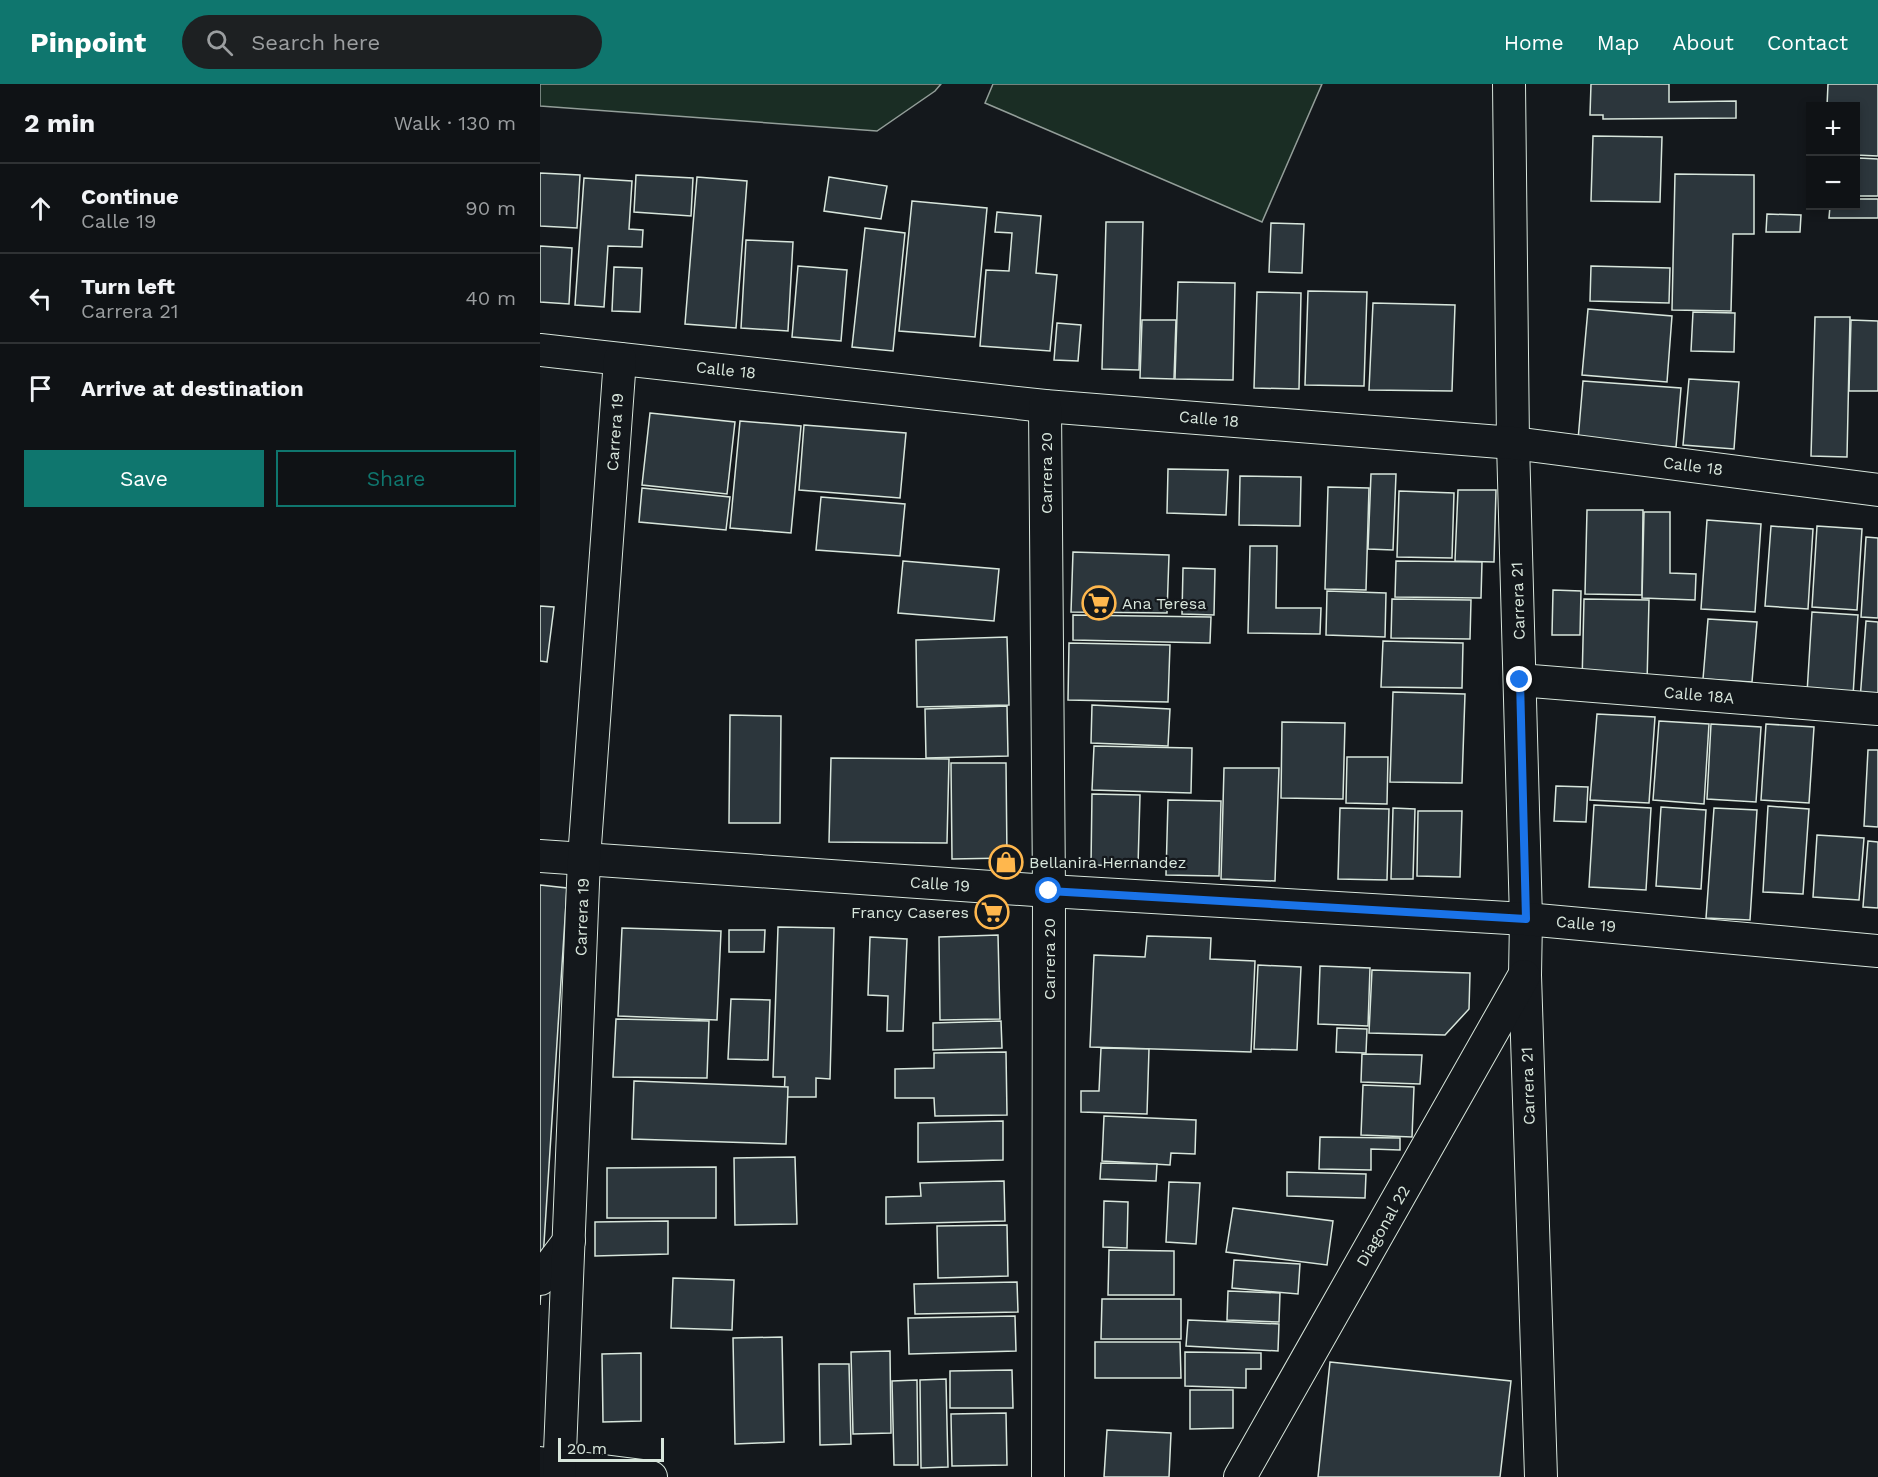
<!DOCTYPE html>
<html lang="en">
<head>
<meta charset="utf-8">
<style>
	body { margin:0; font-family:"Work Sans",sans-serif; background:#1d2022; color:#f1f3f6 }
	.controls { position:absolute; right:18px; top:18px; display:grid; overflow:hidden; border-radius:0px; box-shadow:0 3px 9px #0003 }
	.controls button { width:54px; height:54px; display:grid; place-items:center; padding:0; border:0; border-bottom:2px solid #2f3234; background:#0f1215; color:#f1f3f6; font:30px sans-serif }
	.scale { position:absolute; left:18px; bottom:15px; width:106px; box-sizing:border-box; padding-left:6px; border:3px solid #d8e6dc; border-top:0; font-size:16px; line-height:21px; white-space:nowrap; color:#d8e6dc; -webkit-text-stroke:4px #14181c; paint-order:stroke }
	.stop { position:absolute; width:18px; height:18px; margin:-14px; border:4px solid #1a73e8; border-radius:50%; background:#fff }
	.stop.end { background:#1a73e8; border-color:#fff; box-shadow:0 2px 6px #0008 }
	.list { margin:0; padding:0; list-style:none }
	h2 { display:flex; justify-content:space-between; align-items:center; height:78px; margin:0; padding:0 24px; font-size:26px }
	h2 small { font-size:20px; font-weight:400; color:#9b9ea0 }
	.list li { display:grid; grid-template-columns:39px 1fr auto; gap:18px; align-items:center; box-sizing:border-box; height:90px; padding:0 24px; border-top:2px solid #2f3234 }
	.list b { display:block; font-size:22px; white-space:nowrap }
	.list p { margin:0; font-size:20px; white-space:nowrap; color:#9b9ea0 }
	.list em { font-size:20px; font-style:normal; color:#9b9ea0 }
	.actions { display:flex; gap:12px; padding:18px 24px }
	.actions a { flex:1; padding:14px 0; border:2px solid #0f766e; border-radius:0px; text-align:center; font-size:21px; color:#0f766e }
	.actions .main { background:#0f766e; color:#fff }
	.icon { flex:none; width:33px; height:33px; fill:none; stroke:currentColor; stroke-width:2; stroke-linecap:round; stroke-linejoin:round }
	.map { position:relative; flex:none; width:1338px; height:1393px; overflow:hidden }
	header { display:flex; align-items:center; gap:36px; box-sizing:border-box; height:84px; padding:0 30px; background:#0f766e; color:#fff }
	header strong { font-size:28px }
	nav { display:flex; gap:33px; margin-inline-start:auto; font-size:21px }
	.search { width:420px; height:54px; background:#1d2022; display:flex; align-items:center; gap:15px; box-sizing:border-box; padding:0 21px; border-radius:33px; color:#9b9ea0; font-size:22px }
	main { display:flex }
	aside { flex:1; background:#0f1215 }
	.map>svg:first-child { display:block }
	.green { fill:#1a2d24; stroke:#939e99; stroke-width:1.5 }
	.building { fill:#2c363c; stroke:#d8e6dc; stroke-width:1.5 }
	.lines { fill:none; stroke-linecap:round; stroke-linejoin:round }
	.minor-casing { stroke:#d8e6dc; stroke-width:34 }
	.minor { stroke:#14181c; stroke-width:32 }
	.route { stroke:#1a73e8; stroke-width:8 }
	.labels { text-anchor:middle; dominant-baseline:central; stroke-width:4.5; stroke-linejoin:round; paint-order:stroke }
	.street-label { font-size:16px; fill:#d8e6dc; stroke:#14181c }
	.poi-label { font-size:16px; fill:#d8e6dc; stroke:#14181c; text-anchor:start }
</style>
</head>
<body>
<header>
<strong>Pinpoint</strong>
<div class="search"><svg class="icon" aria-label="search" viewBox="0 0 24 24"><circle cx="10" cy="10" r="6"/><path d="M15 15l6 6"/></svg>Search here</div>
<nav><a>Home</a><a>Map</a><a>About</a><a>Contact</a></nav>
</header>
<main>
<aside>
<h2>2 min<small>Walk · 130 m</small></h2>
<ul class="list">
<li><svg class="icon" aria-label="ahead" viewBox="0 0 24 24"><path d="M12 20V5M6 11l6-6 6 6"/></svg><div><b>Continue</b><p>Calle 19</p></div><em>90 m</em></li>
<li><svg class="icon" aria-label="left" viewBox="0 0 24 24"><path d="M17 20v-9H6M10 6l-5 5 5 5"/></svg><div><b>Turn left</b><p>Carrera 21</p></div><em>40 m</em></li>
<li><svg class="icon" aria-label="arrive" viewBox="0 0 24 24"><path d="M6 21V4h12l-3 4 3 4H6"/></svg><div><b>Arrive at destination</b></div></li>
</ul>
<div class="actions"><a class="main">Save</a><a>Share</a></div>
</aside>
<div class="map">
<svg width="1338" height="1393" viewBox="0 0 1338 1393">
	<rect width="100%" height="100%" fill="#14181c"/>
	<!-- green -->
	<g class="green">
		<path d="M0 0H401L395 7 337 47 0 22Z"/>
		<path d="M453 0H782L722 138 445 19Z"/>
	</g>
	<!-- building -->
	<g class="building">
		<path d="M1051 0H1129V18L1196 17V34L1063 35V31H1050Z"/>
		<path d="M1288 0H1338V72L1316 71V22H1287Z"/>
		<path d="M1053 52 1122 53 1120 118 1051 117Z"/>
		<path d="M1319 74 1338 75V112H1318Z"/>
		<path d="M0 89 40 91 37 144 0 142Z"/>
		<path d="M1135 90 1214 91V150H1193L1191 227 1132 226Z"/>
		<path d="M96 91 153 94 151 132 94 128Z"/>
		<path d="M157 93 207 97 196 244 145 240Z"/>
		<path d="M289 93 347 102 341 135 284 127Z"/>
		<path d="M44 94 92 97 89 145 103 146 102 163 68 162 64 223 35 221Z"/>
		<path d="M1316 115H1338V134H1289L1290 122H1316Z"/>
		<path d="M372 117 447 124 435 253 359 247Z"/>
		<path d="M457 128 501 132 496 189 517 191 510 267 440 262 446 186 469 187 472 149 455 148Z"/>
		<path d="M1227 130 1261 131 1260 148H1226Z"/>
		<path d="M566 138H603L599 286 562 285Z"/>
		<path d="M731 139 764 140 762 189 729 188Z"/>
		<path d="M325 144 365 149 353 267 312 263Z"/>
		<path d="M206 156 253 158 248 247 201 244Z"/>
		<path d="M0 162 32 164 29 220 0 218Z"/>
		<path d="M258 182 307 186 301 257 252 253Z"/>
		<path d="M1051 182 1130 184 1129 219 1050 217Z"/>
		<path d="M74 183 102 184 100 228 72 227Z"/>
		<path d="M638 198 695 199 693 296 635 295Z"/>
		<path d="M768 207 827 208 824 302 765 301Z"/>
		<path d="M717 208 761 209 759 305 714 304Z"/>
		<path d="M833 219 915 221 912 307 829 306Z"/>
		<path d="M1048 225 1132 232 1127 298 1042 291Z"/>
		<path d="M1153 228 1195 229 1194 268 1151 267Z"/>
		<path d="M1275 233H1310L1307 373 1271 372Z"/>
		<path d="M602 236H636L634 295 600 294Z"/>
		<path d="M1311 236 1338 237V307H1309Z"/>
		<path d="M517 239 541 241 538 277 514 276Z"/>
		<path d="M1149 295 1199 298 1194 365 1143 361Z"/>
		<path d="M1043 297 1141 304 1136 363 1038 356Z"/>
		<path d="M110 329 195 338 187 410 102 401Z"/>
		<path d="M200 337 261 342 251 449 190 444Z"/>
		<path d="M264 341 366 349 360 414 259 406Z"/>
		<path d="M628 385 688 386 686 431 627 429Z"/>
		<path d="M831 390H856L853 466 828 465Z"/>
		<path d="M700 392 761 393 760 442 699 441Z"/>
		<path d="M788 403 829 404 826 506 785 505Z"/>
		<path d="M102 404 190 413 186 446 99 438Z"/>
		<path d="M918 406H956L954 478 915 477Z"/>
		<path d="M859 407 914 409 912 474 857 473Z"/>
		<path d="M281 413 365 420 360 472 276 466Z"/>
		<path d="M1047 426H1103L1102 511 1045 510Z"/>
		<path d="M1104 428H1130V489L1156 490 1155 516 1102 514Z"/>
		<path d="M1167 436 1221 440 1215 528 1161 525Z"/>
		<path d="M1231 442 1273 445 1268 525 1225 522Z"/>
		<path d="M1277 442 1322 445 1317 526 1272 523Z"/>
		<path d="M1326 453 1338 454V534L1321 533Z"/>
		<path d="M710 462H737L736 524H781L780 550 708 549Z"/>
		<path d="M533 468 629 471 627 529 531 528Z"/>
		<path d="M363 477 459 485 454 537 358 529Z"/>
		<path d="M856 477 942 478 941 514 855 513Z"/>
		<path d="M643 484 675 485 674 531 642 530Z"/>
		<path d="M1013 506 1041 507 1040 551H1012Z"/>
		<path d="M787 507 846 509 845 553 786 551Z"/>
		<path d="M852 515 931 516 930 555 851 554Z"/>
		<path d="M1044 515 1109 516 1107 600 1042 599Z"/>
		<path d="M0 522 14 523 7 578 0 577Z"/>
		<path d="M1272 528 1318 531 1313 612 1267 609Z"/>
		<path d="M533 531 671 533 670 559 533 556Z"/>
		<path d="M1168 535 1217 538 1212 598 1163 595Z"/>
		<path d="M1326 537 1338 538V617L1320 616Z"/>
		<path d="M467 553 469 621 377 623 376 556Z"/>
		<path d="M843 557 923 559 922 604 841 603Z"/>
		<path d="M529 559 630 561 628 618 528 616Z"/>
		<path d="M853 608 925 610 922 699 850 698Z"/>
		<path d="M552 621 630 625 628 662 551 659Z"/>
		<path d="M467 622 468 672 386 674 385 625Z"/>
		<path d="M1057 630 1115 633 1109 719 1050 716Z"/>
		<path d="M190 631 241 632 240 739H189Z"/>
		<path d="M1119 637 1169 640 1164 720 1113 716Z"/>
		<path d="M742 638 805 639 803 715 741 714Z"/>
		<path d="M1171 640 1221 643 1216 718 1167 715Z"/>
		<path d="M1226 640 1274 643 1269 719 1221 716Z"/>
		<path d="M554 662 652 664 651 709 552 706Z"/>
		<path d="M1328 666H1338V743L1324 742Z"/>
		<path d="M807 673H848L847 720 806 719Z"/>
		<path d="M291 674 409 675 407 759 289 758Z"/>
		<path d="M411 679H466L467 774 412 775Z"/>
		<path d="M684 684H739L735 797 681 795Z"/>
		<path d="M1016 702 1048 703 1046 738 1014 737Z"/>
		<path d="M552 710 600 711 598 782 551 781Z"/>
		<path d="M628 716 681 717 679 792 626 791Z"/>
		<path d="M1054 721 1111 724 1106 806 1049 803Z"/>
		<path d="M1228 722 1269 725 1263 810 1223 808Z"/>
		<path d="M1121 723 1166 726 1161 805 1116 802Z"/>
		<path d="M800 724 849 725 847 796 798 795Z"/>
		<path d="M853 724 875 725 873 795H851Z"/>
		<path d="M1174 724 1217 726 1210 836 1166 834Z"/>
		<path d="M878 727H922L920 793 877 792Z"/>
		<path d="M1277 751 1324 754 1319 816 1273 813Z"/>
		<path d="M1328 757 1338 758V824L1323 823Z"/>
		<path d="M0 801 27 804 0 1221Z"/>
		<path d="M238 843 294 844 290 995 276 994V1013H244L245 993H233Z"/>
		<path d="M82 844 181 847 177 936 78 932Z"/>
		<path d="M189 846H225L224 868H189Z"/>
		<path d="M458 851 460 935 400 936 399 853Z"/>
		<path d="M607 852 671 854 670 875 715 877 711 968 550 963 554 871 605 873Z"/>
		<path d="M330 853 367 855 363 947H347L348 912 328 911Z"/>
		<path d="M718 881 761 883 757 966 714 965Z"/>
		<path d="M780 882 830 884 828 942 778 940Z"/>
		<path d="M832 886 930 889 929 925 905 951 829 949Z"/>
		<path d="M191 915 230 916 228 976 188 975Z"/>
		<path d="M76 935 169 937 167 994 73 993Z"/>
		<path d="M461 937 462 964 393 966V939Z"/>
		<path d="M797 944 827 945 826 969 796 968Z"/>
		<path d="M561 964 609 965 607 1030 541 1028V1007H559Z"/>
		<path d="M466 968 467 1031 395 1032 394 1014H355V985L394 984V969Z"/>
		<path d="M822 970 882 971 880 1000 821 998Z"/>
		<path d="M94 997 248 1003 246 1060 92 1055Z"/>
		<path d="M823 1001 874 1003 872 1053 821 1051Z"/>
		<path d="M564 1032 656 1036 655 1070 631 1069 630 1081 562 1077Z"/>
		<path d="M463 1037V1076L378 1078V1039Z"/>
		<path d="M780 1053 860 1054V1066L831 1065V1086L779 1085Z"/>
		<path d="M255 1073 257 1140 195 1141 194 1074Z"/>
		<path d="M561 1079 617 1080 616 1097 560 1095Z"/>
		<path d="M176 1083V1134H67V1084Z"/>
		<path d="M747 1088 826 1090 825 1114 747 1112Z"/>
		<path d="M464 1097 465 1137 346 1140V1113L381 1112 380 1099Z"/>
		<path d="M629 1098 660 1099 656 1160 626 1158Z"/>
		<path d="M564 1117 588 1118 587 1164 563 1163Z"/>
		<path d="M693 1124 793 1137 787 1181 686 1168Z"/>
		<path d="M128 1137V1170L55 1172V1138Z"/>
		<path d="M467 1141 468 1192 398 1194 397 1142Z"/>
		<path d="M569 1166 634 1167V1211H568Z"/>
		<path d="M694 1176 760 1180 758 1210 692 1204Z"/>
		<path d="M133 1194 194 1196 192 1246 131 1244Z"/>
		<path d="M477 1198 478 1228 375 1230 374 1200Z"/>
		<path d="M688 1207 740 1209 739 1238 687 1236Z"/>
		<path d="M562 1215H641V1255H561Z"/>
		<path d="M475 1232 476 1267 369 1270 368 1234Z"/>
		<path d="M648 1236 739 1240 738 1267 646 1262Z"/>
		<path d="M242 1253 244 1358 195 1360 193 1254Z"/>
		<path d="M555 1258H640L641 1294H555Z"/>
		<path d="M350 1267 351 1349 313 1350 311 1268Z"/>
		<path d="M645 1268 721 1269V1285H706V1304L645 1302Z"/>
		<path d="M101 1269V1337L63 1338 62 1270Z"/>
		<path d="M790 1278 971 1297 960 1393H778Z"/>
		<path d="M279 1280H309L311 1360 280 1361Z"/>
		<path d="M472 1286 473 1324H410V1287Z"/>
		<path d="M406 1295 408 1383 381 1384 380 1296Z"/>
		<path d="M377 1296 378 1381H354L352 1297Z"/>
		<path d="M650 1306H693V1344L650 1345Z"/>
		<path d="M466 1329 467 1381 412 1382 411 1330Z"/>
		<path d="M567 1346 631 1349 629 1393H564Z"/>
	</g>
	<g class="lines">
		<!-- minor casing -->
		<g class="minor-casing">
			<g id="minor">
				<path d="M969 0 973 359 986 835 985 891 1001 1393"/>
				<path d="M0 266 505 322 973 359 1338 406"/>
				<path d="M505 322 509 807 508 1393"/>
				<path d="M980 596 1338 625"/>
				<path d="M0 772 509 807 986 835 1338 867"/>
				<path d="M0 1195 29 1157"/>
				<path d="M0 1379 111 1393"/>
				<path d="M19 1393 44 775 80 275"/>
				<path d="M700 1393 984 892"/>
			</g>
		</g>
		<!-- minor -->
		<use href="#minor" class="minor"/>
	</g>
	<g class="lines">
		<!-- route -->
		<path class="route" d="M509 807 986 835 980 596"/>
	</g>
	<!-- icons -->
	<defs>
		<g id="supermarket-ring" transform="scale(1.725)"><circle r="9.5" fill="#14181c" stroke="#ffb74d" stroke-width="1.5"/><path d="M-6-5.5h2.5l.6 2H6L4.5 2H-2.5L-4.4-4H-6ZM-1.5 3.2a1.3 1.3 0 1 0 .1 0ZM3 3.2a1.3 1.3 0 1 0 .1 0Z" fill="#ffb74d"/></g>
		<g id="shop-ring" transform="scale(1.725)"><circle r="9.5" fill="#14181c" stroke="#ffb74d" stroke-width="1.5"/><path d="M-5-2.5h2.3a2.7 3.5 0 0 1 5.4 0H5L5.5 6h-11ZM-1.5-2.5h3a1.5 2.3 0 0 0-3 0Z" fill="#ffb74d"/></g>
	</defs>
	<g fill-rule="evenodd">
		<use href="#supermarket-ring" x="559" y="519"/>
		<use href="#shop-ring" x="466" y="778"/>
		<use href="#supermarket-ring" x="452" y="828"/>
	</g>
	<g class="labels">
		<!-- street labels -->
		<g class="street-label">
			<text transform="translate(186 286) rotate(6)">Calle 18</text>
			<text transform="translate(669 335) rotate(5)">Calle 18</text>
			<text transform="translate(75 348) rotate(-86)">Carrera 19</text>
			<text transform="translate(1153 382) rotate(7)">Calle 18</text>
			<text transform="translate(506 389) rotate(-90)">Carrera 20</text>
			<text transform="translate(978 517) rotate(-92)">Carrera 21</text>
			<text transform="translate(1159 611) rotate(5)">Calle 18A</text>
			<text transform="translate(400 800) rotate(4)">Calle 19</text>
			<text transform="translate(42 833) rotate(-88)">Carrera 19</text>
			<text transform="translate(1046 840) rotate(5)">Calle 19</text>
			<text transform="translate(509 875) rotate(-90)">Carrera 20</text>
			<text transform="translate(988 1002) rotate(-92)">Carrera 21</text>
			<text transform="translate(843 1142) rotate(-60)">Diagonal 22</text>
		</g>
		<!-- poi labels -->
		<g class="poi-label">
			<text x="582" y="519">Ana Teresa</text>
			<text x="489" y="778">Bellanira Hernandez</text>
			<text x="429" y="828" text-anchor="end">Francy Caseres</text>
		</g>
	</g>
</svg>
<div class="controls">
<button>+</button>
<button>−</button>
</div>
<div class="scale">20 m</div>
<div class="stop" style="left:509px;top:807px"></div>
<div class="stop end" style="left:980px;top:596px"></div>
</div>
</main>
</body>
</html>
